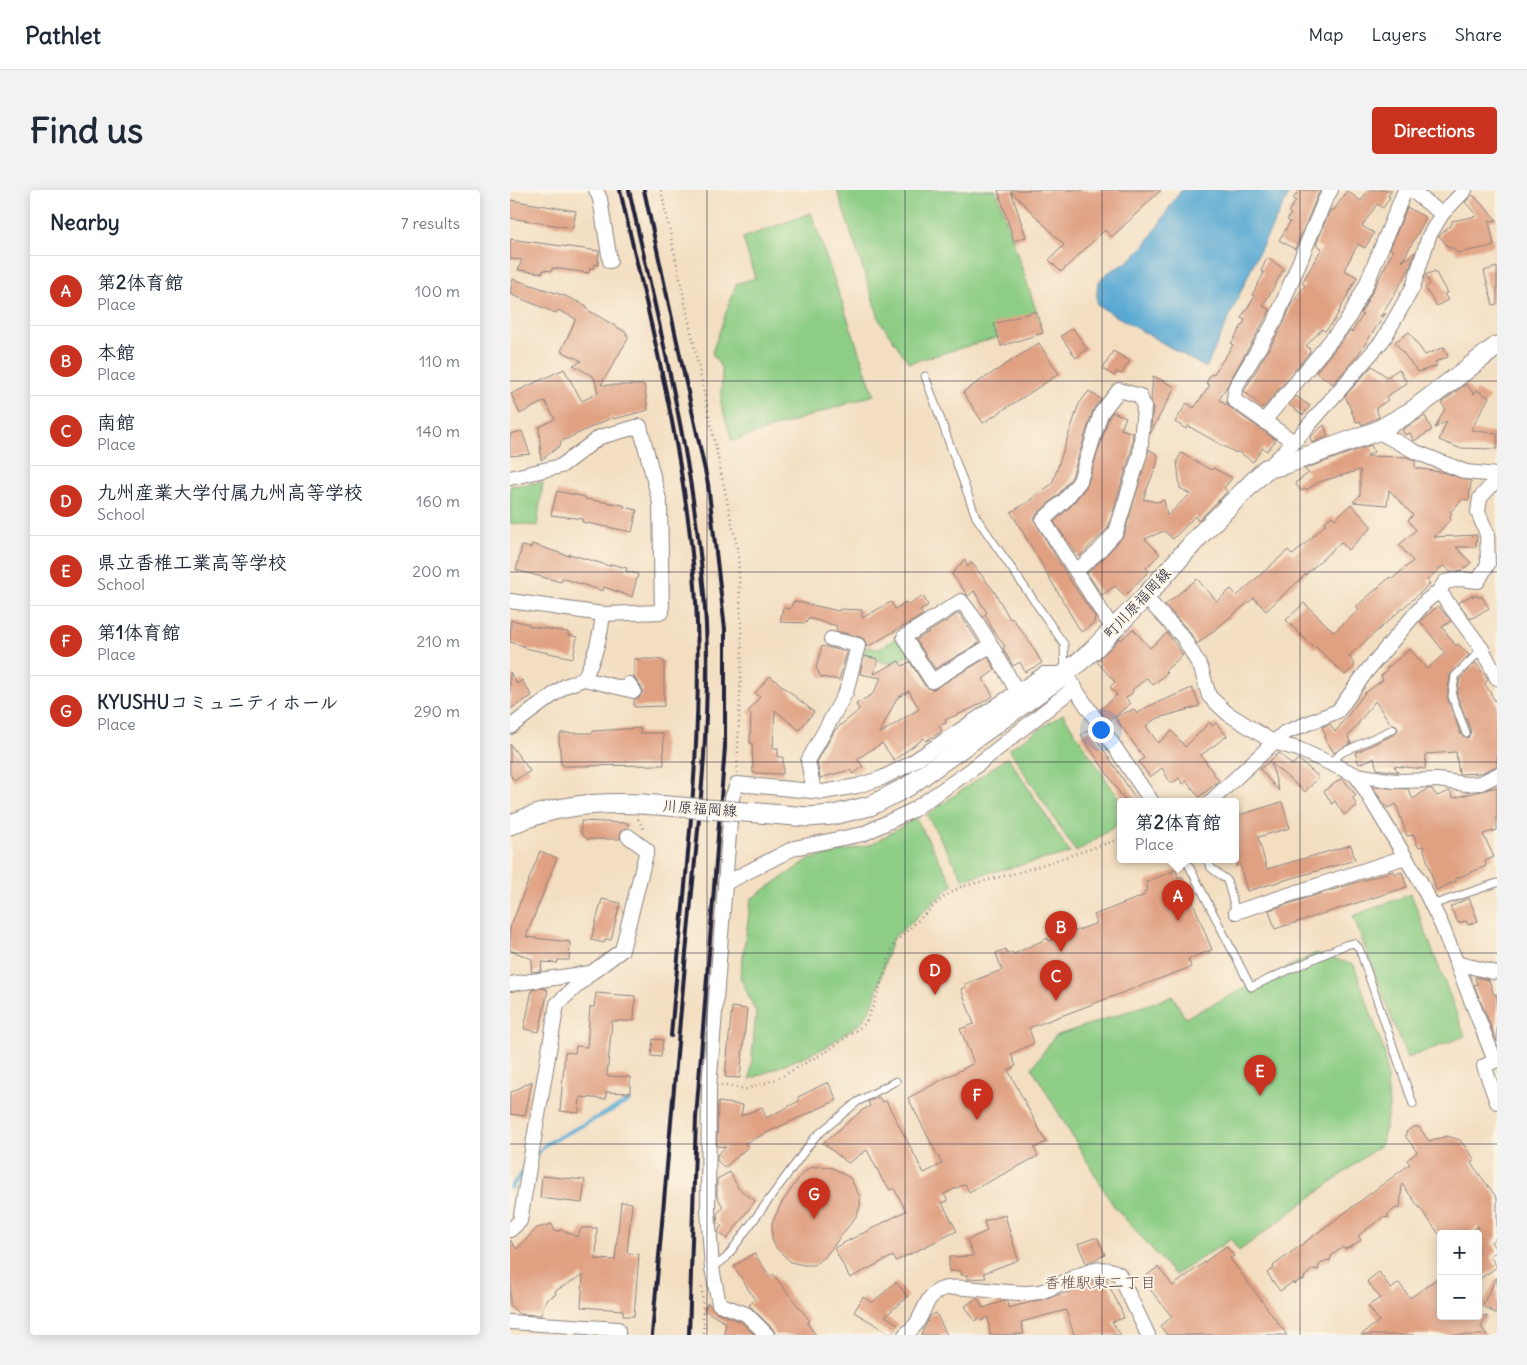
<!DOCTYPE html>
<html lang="en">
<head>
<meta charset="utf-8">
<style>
	body { margin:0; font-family:Delius,"Klee One",sans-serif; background:#f2f2f3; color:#1f2937 }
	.controls { position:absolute; right:15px; bottom:15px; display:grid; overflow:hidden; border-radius:5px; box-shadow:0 2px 12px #0003 }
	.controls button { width:45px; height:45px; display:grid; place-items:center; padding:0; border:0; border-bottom:1px solid #e0e1e3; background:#fff; color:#1f2937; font:25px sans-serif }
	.you { position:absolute; left:590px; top:539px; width:18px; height:18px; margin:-12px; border:4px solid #fff; border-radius:50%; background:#1a73e8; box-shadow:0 0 0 8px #1a73e833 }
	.badge { display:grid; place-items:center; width:32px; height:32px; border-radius:50%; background:#c8321e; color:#fff; font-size:16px; font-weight:700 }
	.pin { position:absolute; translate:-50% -41px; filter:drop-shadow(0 1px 2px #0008) }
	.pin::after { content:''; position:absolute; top:26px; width:18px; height:15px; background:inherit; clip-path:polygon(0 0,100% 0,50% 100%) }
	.popup { position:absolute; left:607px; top:608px; width:122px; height:65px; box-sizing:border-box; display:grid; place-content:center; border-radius:5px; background:#fff; filter:drop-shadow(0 1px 4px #0005); font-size:16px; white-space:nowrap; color:#747a83 }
	.popup b { font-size:19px; color:#1f2937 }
	.popup::after { content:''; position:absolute; left:50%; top:100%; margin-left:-10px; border:10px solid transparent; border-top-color:#fff }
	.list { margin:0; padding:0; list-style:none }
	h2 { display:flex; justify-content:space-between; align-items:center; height:65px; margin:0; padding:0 20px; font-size:21px }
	h2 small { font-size:16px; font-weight:400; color:#747a83 }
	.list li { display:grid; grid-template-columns:32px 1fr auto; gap:15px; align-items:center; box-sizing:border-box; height:70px; padding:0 20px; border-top:1px solid #e0e1e3 }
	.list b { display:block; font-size:19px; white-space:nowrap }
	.list p { margin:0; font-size:16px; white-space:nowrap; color:#747a83 }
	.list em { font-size:16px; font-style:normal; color:#747a83 }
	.map { position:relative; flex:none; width:987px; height:1145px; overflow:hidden; border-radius:5px }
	header { display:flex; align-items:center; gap:30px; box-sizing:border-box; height:70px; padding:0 25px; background:#fff; border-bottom:1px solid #e0e1e3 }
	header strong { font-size:24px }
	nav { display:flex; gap:28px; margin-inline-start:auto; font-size:18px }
	.intro { display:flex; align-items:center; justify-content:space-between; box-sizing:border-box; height:120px; padding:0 30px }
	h1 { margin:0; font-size:35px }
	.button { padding:12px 22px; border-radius:5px; background:#c8321e; color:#fff; font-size:18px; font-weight:700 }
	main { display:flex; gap:30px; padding:0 30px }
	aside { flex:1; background:#fff; border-radius:5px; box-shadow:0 2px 12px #0003 }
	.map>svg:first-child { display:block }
	.green { fill:#8dcd85; stroke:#587860 }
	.water { fill:#58a9d3; stroke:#3d6687 }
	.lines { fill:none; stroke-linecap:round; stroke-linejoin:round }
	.stream { stroke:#58a9d3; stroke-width:4 }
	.building { fill:#e0a183; fill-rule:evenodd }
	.service-casing { stroke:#8a807e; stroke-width:9 }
	.minor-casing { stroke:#8a807e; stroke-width:16 }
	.secondary-casing { stroke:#8a807e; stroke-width:21 }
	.path { stroke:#8a807e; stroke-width:2.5; stroke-dasharray:1 4; stroke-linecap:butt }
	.service { stroke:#fff; stroke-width:7 }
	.minor { stroke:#fff; stroke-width:14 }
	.secondary { stroke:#fff; stroke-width:19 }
	.rail { stroke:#22223b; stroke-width:4 }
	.secondary-bridge-casing { stroke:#8a807e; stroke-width:21; stroke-linecap:butt }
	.secondary-bridge { stroke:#fff; stroke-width:19 }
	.grid { fill:none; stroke:#22223b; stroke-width:1; stroke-opacity:0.55 }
	.labels { text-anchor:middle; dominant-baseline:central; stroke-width:4; stroke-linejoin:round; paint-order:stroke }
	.street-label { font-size:15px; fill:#22223b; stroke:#fcf5e5 }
	.neighbourhood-label { font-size:16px; fill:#644e54; stroke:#fcf5e5 }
</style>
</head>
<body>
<header>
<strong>Pathlet</strong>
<nav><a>Map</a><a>Layers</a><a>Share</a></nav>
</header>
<div class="intro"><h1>Find us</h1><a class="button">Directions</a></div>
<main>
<aside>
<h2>Nearby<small>7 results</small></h2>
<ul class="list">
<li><span class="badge">A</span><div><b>第2体育館</b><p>Place</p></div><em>100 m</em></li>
<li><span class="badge">B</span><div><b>本館</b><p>Place</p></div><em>110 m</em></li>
<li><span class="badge">C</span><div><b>南館</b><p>Place</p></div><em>140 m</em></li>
<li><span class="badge">D</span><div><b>九州産業大学付属九州高等学校</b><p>School</p></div><em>160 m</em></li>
<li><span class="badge">E</span><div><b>県立香椎工業高等学校</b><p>School</p></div><em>200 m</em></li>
<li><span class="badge">F</span><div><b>第1体育館</b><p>Place</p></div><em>210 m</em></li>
<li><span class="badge">G</span><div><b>KYUSHUコミュニティホール</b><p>Place</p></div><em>290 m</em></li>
</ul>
</aside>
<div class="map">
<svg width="987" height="1145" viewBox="0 0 987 1145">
	<rect width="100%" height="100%" fill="#fcf5e5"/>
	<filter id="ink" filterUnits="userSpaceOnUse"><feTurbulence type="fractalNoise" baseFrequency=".02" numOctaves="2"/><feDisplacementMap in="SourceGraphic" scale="10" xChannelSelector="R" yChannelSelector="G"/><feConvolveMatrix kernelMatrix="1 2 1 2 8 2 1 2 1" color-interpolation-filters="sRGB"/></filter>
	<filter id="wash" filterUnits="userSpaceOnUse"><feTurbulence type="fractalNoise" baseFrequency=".0096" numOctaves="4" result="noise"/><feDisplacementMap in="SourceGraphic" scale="20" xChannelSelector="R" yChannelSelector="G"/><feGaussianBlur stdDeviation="1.12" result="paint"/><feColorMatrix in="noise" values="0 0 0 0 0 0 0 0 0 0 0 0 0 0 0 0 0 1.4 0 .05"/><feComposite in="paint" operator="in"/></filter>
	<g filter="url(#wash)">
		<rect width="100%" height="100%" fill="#f3dec1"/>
		<!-- green -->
		<g class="green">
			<path d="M327 0H486L531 135 399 173 370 131Z"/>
			<path d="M301 23 364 205 222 251 211 213 212 179 202 163 226 94 245 88 233 48Z"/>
			<path d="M33 292 27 336 0 333V296Z"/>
			<path d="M392 444 401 464 380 474 353 466 355 457 369 459Z"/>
			<path d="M553 524 611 612 610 633 566 662 499 559Z"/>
			<path d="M498 567 560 663 453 689 417 625Z"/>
			<path d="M406 628 443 695 382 749 363 814 352 832 314 858 240 889 246 822 230 787 241 709 298 670 362 654Z"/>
			<path d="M901 704 955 846 897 868 843 726Z"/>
			<path d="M806 763 844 775 875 864 879 916 872 954 729 1061 721 1049 665 1085 603 1015 522 878 545 846 663 806 675 828Z"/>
		</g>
		<!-- water -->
		<path class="water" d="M672 0H781L747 66 696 178 587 115C587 109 586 98 589 92 595 81 607 79 617 72 642 54 653 22 672 0Z"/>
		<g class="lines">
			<!-- stream -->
			<g class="stream">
				<path d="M26 965 36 954 119 911"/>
				<path d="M0 998 13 982"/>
			</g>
		</g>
		<g id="blocks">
			<!-- building -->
			<g class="building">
				<path d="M488 0H651L602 47 595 40 551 82 539 70 554 55 501 1 516 47 504 51Z"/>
				<path d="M789 0H810L785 59 769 50 780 32 777 30 781 24 778 22 786 11 783 9Z"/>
				<path d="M858 0H882L878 6 880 7 873 18 867 14 852 36 864 43 855 58 848 54 834 80 847 87 824 131 815 141 812 139 796 156 799 158 800 162 753 218 734 201 774 133 781 115 795 95 792 93 812 58 806 55 820 20H824L837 1 851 11Z"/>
				<path d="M963 5 987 30 979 31 984 56 947 63 943 58H939L929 46 942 34V31L967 26 955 12Z"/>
				<path d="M0 10 66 21 63 38 0 28Z"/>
				<path d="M897 17 916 28 892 72 905 62 899 80 870 127 876 123 847 166 823 194 806 182 840 141 842 142 853 125 851 123 883 61 880 59Z"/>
				<path d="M0 49 89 61 88 75 85 74 84 78H80L79 83 42 78V81L33 80V83L8 80 12 70 0 69Z"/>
				<path d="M757 68 774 79 753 116 760 120 709 210 766 250 757 261 753 258 743 272 727 261 726 263 678 236 676 239 665 232 677 213 684 218 700 195 696 193 701 184 703 185 723 155 721 154 735 130 731 128 745 106 742 105 754 83 751 81Z"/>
				<path d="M987 77V114L983 115 974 81Z"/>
				<path d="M925 81 937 103 934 104 938 110 927 116 915 98 920 94 916 85Z"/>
				<path d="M3 89 55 106 77 116 76 119 117 143 116 145 119 147 91 195H134L138 220 104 229 103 227 50 252 51 255 31 270 29 237 45 229 35 211 10 224 1 204 54 179 72 211 88 203 84 187 63 175 72 171 51 161 66 129 48 120 46 123 0 104Z"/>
				<path d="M526 121 533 143 491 156 484 134Z"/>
				<path d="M563 138 577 159 566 168 551 146Z"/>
				<path d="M899 142 915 165 934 157 938 167 925 172 927 176 908 182 885 152Z"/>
				<path d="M529 153 549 184 473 233 453 202Z"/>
				<path d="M603 161 620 171 611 184 606 182 604 186 593 179Z"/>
				<path d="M862 176 877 187 889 179 897 193 876 207 878 210 866 218 869 227 852 235 850 231 846 232 835 206Z"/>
				<path d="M643 186 665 197 640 244 643 218 641 210Z"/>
				<path d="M956 194 964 204 966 200 979 207 961 240 987 244V259L949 258 929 250 937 231 925 238 935 218 931 213Z"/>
				<path d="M579 201 591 209 583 220 562 287 549 304 527 324 524 330 563 395 585 427 584 433 571 442 501 322 523 309V307L542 294 569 214Z"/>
				<path d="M786 206 800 216 793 225 779 215Z"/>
				<path d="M603 222 616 227 611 239 623 243 621 262 598 338 569 367 544 332 561 316 577 296 599 227Z"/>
				<path d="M915 226 922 240 904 251 900 243 895 245 892 240Z"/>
				<path d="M814 235 818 246 802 253 800 247Z"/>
				<path d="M12 241 20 264 0 266V244Z"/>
				<path d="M861 255 864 262 856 266 897 267 905 271V278L936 283 961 291 959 310 953 309 940 322 942 324 939 327 941 329 924 347 967 345 966 357H946L961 373 952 380 940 382 934 375 917 390 920 394 839 466 845 476 835 485 806 457 804 458 776 430 794 413 824 442 849 420 846 417 880 387 882 389 903 371 889 355 906 340 898 330 903 325 879 300 877 315 843 312 850 305V280L809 292 796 300 795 299 791 301 785 293 799 283 794 279Z"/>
				<path d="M639 259 648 265 647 274 633 309 647 312 654 310 657 326 680 304 670 298 667 271 671 263 701 280 703 278 722 288 714 298 717 301 713 306 688 331 685 326 663 349 654 341 635 349 650 364 636 378 639 381 615 406 605 396 592 405 577 383 594 368 614 345Z"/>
				<path d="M47 301 75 307V309L114 315V317L127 320 122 342 72 332 73 329 41 325Z"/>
				<path d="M841 314 862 337 838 360 831 352 756 421 744 408 687 454 679 441 655 415 687 389 707 411 721 399 727 406 778 360 783 365 816 334 814 332 822 326 825 329Z"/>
				<path d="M22 354 59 366V364L100 376 101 374 117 378 116 381 128 384 122 407 94 397 93 401 52 388 51 392 6 380 12 356 21 358Z"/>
				<path d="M455 369 457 377 462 373 484 401 500 429 502 428 519 451 532 473 515 482 510 472 503 476 493 458 495 456 483 440 475 424 477 423 464 401 458 406 442 384Z"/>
				<path d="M962 405 963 407 967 405 969 408 971 406 979 418 961 429 948 413Z"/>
				<path d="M413 406 418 415 410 421 413 425 357 457 354 449 350 447 326 441 327 436 298 428 296 433 270 432 273 418 280 419 284 411 329 421 330 419 352 420V428L381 412 385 419 396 412 398 415Z"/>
				<path d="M928 416 941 431 932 437 946 456 948 454 959 465 940 485 937 508 951 545 958 548 961 541 947 505 950 489 966 473 978 490 975 494 987 514V576L971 583 949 584 946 562 916 564 915 579 884 576 888 582 867 579 864 568 849 574 845 563 885 544 888 540 886 535 881 534 865 511 838 547 841 553 824 563 814 547 816 546 812 537 820 534 825 542 855 503 873 490 871 486 877 481 876 479 900 459 917 479 935 463 910 431Z"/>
				<path d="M449 423 469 453 425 479 406 450Z"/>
				<path d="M1 430 19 434V436L58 442V445L67 447 63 468 14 458V456L0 452Z"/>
				<path d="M623 439 640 458 657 443 673 465 655 481 657 483 643 495 637 488 622 500 623 502 616 508 620 514 598 532 590 520 607 505 600 497 605 492 587 472 610 448 611 450Z"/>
				<path d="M312 456 337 462 329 490 311 487 306 478Z"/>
				<path d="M354 466 368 469 364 484 389 471 392 476 400 472 415 496 422 500 478 467 485 480 473 489 483 506 463 518 435 530 436 533 429 536 432 541 416 551 414 548 384 570 372 553 347 569 353 577 343 584 340 580 310 588 307 572 325 540 349 520 346 514 363 504 371 488 350 484ZM399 501 409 519 369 544 387 508Z"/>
				<path d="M124 469H147L154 471V516L124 517V510L130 507 133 500 124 487Z"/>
				<path d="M0 482 7 494 12 490 22 506 0 519Z"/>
				<path d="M260 486 304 522 289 540 265 520 263 558H268V567H273V584L243 583 242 553H240L241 524 238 522 250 507 245 503Z"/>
				<path d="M682 498 690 516 645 529 636 536 648 553 662 541 675 557 700 532 702 536 706 533 717 546 691 565 709 591 689 607 677 591 673 594 669 588 661 594 652 578 640 587 629 572 634 568 605 527 624 519 627 524 637 517Z"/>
				<path d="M130 538V543H153L154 575 54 576 51 574 49 548 51 543H83V541Z"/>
				<path d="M580 539 628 612H616L571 545Z"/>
				<path d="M0 554 20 581 4 591 0 584Z"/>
				<path d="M769 563 782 575 788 569 809 587 795 602 761 573 769 601 750 579Z"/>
				<path d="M832 588 846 605 843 608 847 616 834 625 825 611 822 614 814 601Z"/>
				<path d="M863 597 898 599 903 609 917 599H922L927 606 940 601 943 608 987 597V640L973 644 984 667 975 671 976 676 945 689 946 691 926 700 913 656 908 657 904 645 897 646 886 614 878 618 874 615Z"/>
				<path d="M772 612 780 638 748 647 757 679 841 655 845 670 737 701 730 674 726 676V626Z"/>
				<path d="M71 631 118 633V637L111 641 110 649H77L71 643Z"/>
				<path d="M30 661 47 668 16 747 60 752 59 770H48L47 773 32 772 31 781 21 782 22 769 0 760V738Z"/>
				<path d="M666 680 668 688 673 687 702 760 678 769 681 777 519 838 524 853 501 864 506 876 498 880 536 952 524 958 528 966 459 1002 455 994 434 1004 438 1011 432 1013 447 1041 386 1071 383 1066 340 1088 324 1058 396 1021 384 998 380 1000 375 992 374 993 357 960 338 973 313 953 351 921 360 916 358 912 369 907 372 912 376 911 414 983 432 974 398 908 464 873 450 839 464 834 451 799 456 797 455 794 492 780 486 763 496 759 497 764 502 762 504 764 538 748 539 751 587 733 584 725 635 705 634 702 638 700 636 692Z"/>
				<path d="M883 681 884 684 892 682 897 697 765 739 759 720Z"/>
				<path d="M959 708 968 731 958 735 956 731 948 733 940 717Z"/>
				<path d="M92 709 110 713 101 750 95 749 94 753 81 750Z"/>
				<path d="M965 787 979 790 984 805 987 804V852L964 795 967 794Z"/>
				<path d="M32 798 38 800 29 842 14 839 22 800Z"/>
				<path d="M86 803 125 806 124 831H102L97 886 120 887V903L96 902V909L70 907 69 923 50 921 55 862 65 863 66 856 77 857 80 817H84Z"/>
				<path d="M222 817 237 819 230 888 215 887Z"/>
				<path d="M143 849 153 850 151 867 141 866Z"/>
				<path d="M22 891 15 926 0 924V903Z"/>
				<path d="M318 892 327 910 235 953 238 957 214 978 207 970V965L216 957 207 956 208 912 233 915 231 926 252 917 256 928 289 911 288 907Z"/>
				<path d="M903 937H909L919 951 937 946 950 950 965 970 961 973 987 1008V1047L981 1052 987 1061 980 1066 987 1077 968 1090V1036L958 1044H929L892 994 890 1019 886 1018 878 1024V1028L873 1027 848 1046 851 1050 842 1056 835 1059 833 1057 821 1066 820 1071 817 1070 809 1075 808 1080 803 1079 795 1086 794 1090H790L784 1094 783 1092 770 1101 757 1083 764 1078 763 1076 900 974 897 970 907 962 896 947V942Z"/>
				<path d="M311 976 323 978 340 988 350 1007V1016L347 1025 315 1067 304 1075H294L281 1072 267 1059 262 1050V1033L271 1014 291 985 300 978Z"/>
				<path d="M220 982 228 998 245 1011 217 1049 208 1042 212 1035 208 1032 207 1024 213 1017 207 1006V989Z"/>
				<path d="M32 986 75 990 72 1013 30 1008Z"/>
				<path d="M111 1012 122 1013 117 1063 129 1064 124 1126H113V1120L71 1117 73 1085 45 1101 46 1104 36 1110 31 1125 9 1124 0 1115V1050L7 1059 27 1038 42 1034 45 1041 53 1040 67 1047 72 1038H87L86 1069 105 1070Z"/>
				<path d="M495 1025 508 1070 474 1083 476 1088 457 1089V1085H451V1081H439V1067L464 1066 457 1050 477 1041 474 1031Z"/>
				<path d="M584 1048H588L595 1065 576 1073 568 1054Z"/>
				<path d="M716 1056 724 1066 720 1068 777 1145H657L650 1136 662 1127 632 1089 648 1077 663 1096Z"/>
				<path d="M244 1063 260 1087 263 1084 300 1131 297 1133 306 1145H266L263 1139 239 1115 245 1110 224 1076Z"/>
				<path d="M869 1082 881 1099 889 1093 900 1108 931 1086V1126H977L971 1137 977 1145H851L869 1131 858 1116 870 1108 857 1091Z"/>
				<path d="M987 1087V1124L972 1116Z"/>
				<path d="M588 1089 589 1091 596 1089 611 1120 614 1128 602 1132 611 1145H564L556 1120 511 1132 514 1144 480 1145 478 1127 471 1131 469 1128 465 1131 455 1116 467 1108 473 1118 494 1111H497L498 1118 560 1102 562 1098Z"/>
				<path d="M386 1092 398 1107 375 1126 388 1134 381 1144 344 1122 353 1107 362 1113Z"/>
				<path d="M198 1113 206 1122 231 1132 245 1145H214L216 1133 194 1120Z"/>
				<path d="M426 1123 437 1145H411L420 1126Z"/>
			</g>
		</g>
	</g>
	<g filter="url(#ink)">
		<use href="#blocks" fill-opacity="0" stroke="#8a807e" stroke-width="1"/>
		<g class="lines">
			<!-- service casing -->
			<g class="service-casing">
				<g id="service">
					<path d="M415 186 466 327 554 454 555 481"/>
					<path d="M956 543 942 506 945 486 972 459"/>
					<path d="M822 572 831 563 883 539"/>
					<path d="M676 670 741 797 835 755 844 753 849 758 903 914"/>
					<path d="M697 670 701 678 717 690 726 722"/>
					<path d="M922 715 987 693"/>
					<path d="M203 1078 216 1068 305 947 347 912 386 891"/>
				</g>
			</g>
			<!-- minor casing -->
			<g class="minor-casing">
				<g id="minor">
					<path d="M86 0 90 9 100 71"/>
					<path d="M901 0 932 24"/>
					<path d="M754 231 837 131 856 95 895 0"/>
					<path d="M867 241 906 262 956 282 987 285"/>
					<path d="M784 252 724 210 725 198 766 129 815 10 821 0"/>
					<path d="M757 279 784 252 873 150 903 97 919 46 932 24 955 0"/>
					<path d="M0 288 51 276 90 247 130 236 150 313 152 422 93 424 0 411"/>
					<path d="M566 381 588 362 606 342 630 264 634 217 630 206 609 200 591 223 570 291 555 310 533 330 603 439"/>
					<path d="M929 401 972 459 987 488"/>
					<path d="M635 407 673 447 691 478 699 506 717 523 763 552 788 559 846 585 885 591 928 590 956 594 971 593 987 585"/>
					<path d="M480 456 422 491 394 447 451 411C474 438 489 471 507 501"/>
					<path d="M74 489C85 467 91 448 93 424"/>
					<path d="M0 537 55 496 74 489 124 501 119 494"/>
					<path d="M846 585 911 693 932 736 985 871 974 876 987 912"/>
					<path d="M304 601 298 571 336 502 348 455 321 449"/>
					<path d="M700 612 774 543 828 521 856 482 916 411 929 401 935 392 951 389 968 391 978 374 977 344 968 322 970 308 987 289"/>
					<path d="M216 693 284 658 353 644 403 620 461 580 565 497"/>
					<path d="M726 722 895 667"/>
					<path d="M946 773 983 782"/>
					<path d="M0 794 80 783"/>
					<path d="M0 1040 10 1031 47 814 81 783 112 760 137 660 118 646"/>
					<path d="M0 1132 108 1139V1145"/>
					<path d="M257 1145 236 1124 209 1114 202 1078 198 1020 199 898 219 644 222 608 227 594 313 602 347 596 372 588 398 575 534 484H555L642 612"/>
					<path d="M395 1145C399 1141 403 1138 406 1134 414 1123 416 1106 430 1100 449 1092 501 1107 529 1102 553 1097 585 1068 609 1084L638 1145"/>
				</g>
			</g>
			<!-- secondary casing -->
			<g class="secondary-casing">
				<g id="secondary">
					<path d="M248 623 298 627 323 625 360 616 397 597 555 484 582 461 635 407 692 343 756 279 776 274 867 241 902 221 987 156"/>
					<path d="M0 635C43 615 86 612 132 614"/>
				</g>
			</g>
			<!-- path -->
			<g class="path">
				<path d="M151 0 228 362 232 455 227 583"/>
				<path d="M128 629 135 641"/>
				<path d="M211 895 236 899 267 889 319 860 355 834 364 814 384 753 430 710 450 697 510 682 610 649"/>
				<path d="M192 1097 194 1145"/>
			</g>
			<!-- service -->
			<use href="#service" class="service"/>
			<!-- minor -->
			<use href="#minor" class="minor"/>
			<!-- secondary -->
			<use href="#secondary" class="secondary"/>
			<!-- rail -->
			<g class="rail">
				<path d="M110 0C140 131 175 262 185 396 196 547 173 697 161 846"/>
				<path d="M119 0C151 144 188 286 196 434 201 544 186 654 176 763 164 891 153 1018 142 1145"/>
				<path d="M134 0 198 294 215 439V557L186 928 179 1145"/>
			</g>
			<!-- secondary-bridge casing -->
			<g class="secondary-bridge-casing">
				<path id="secondary-bridge" d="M132 614 248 623"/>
			</g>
			<!-- secondary-bridge -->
			<use href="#secondary-bridge" class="secondary-bridge"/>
		</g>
	</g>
	<!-- grid -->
	<path class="grid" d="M197 0V1145M395 0V1145M592 0V1145M790 0V1145M0 191H987M0 382H987M0 572H987M0 763H987M0 954H987"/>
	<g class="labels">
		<!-- street labels -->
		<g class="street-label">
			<text transform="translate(627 413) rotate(-47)">町川原福岡線</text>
			<text transform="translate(190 618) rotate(4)">川原福岡線</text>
		</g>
		<!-- neighbourhood labels -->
		<g class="neighbourhood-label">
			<text x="590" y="1092">香椎駅東二丁目</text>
		</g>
	</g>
</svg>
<div class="controls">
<button>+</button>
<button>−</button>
</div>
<div class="you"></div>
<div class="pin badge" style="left:668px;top:731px">A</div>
<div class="popup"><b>第2体育館</b>Place</div>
<div class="pin badge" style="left:551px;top:762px">B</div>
<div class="pin badge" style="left:546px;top:811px">C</div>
<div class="pin badge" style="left:425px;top:805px">D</div>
<div class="pin badge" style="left:750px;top:906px">E</div>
<div class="pin badge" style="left:467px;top:930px">F</div>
<div class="pin badge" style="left:304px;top:1029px">G</div>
</div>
</main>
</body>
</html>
